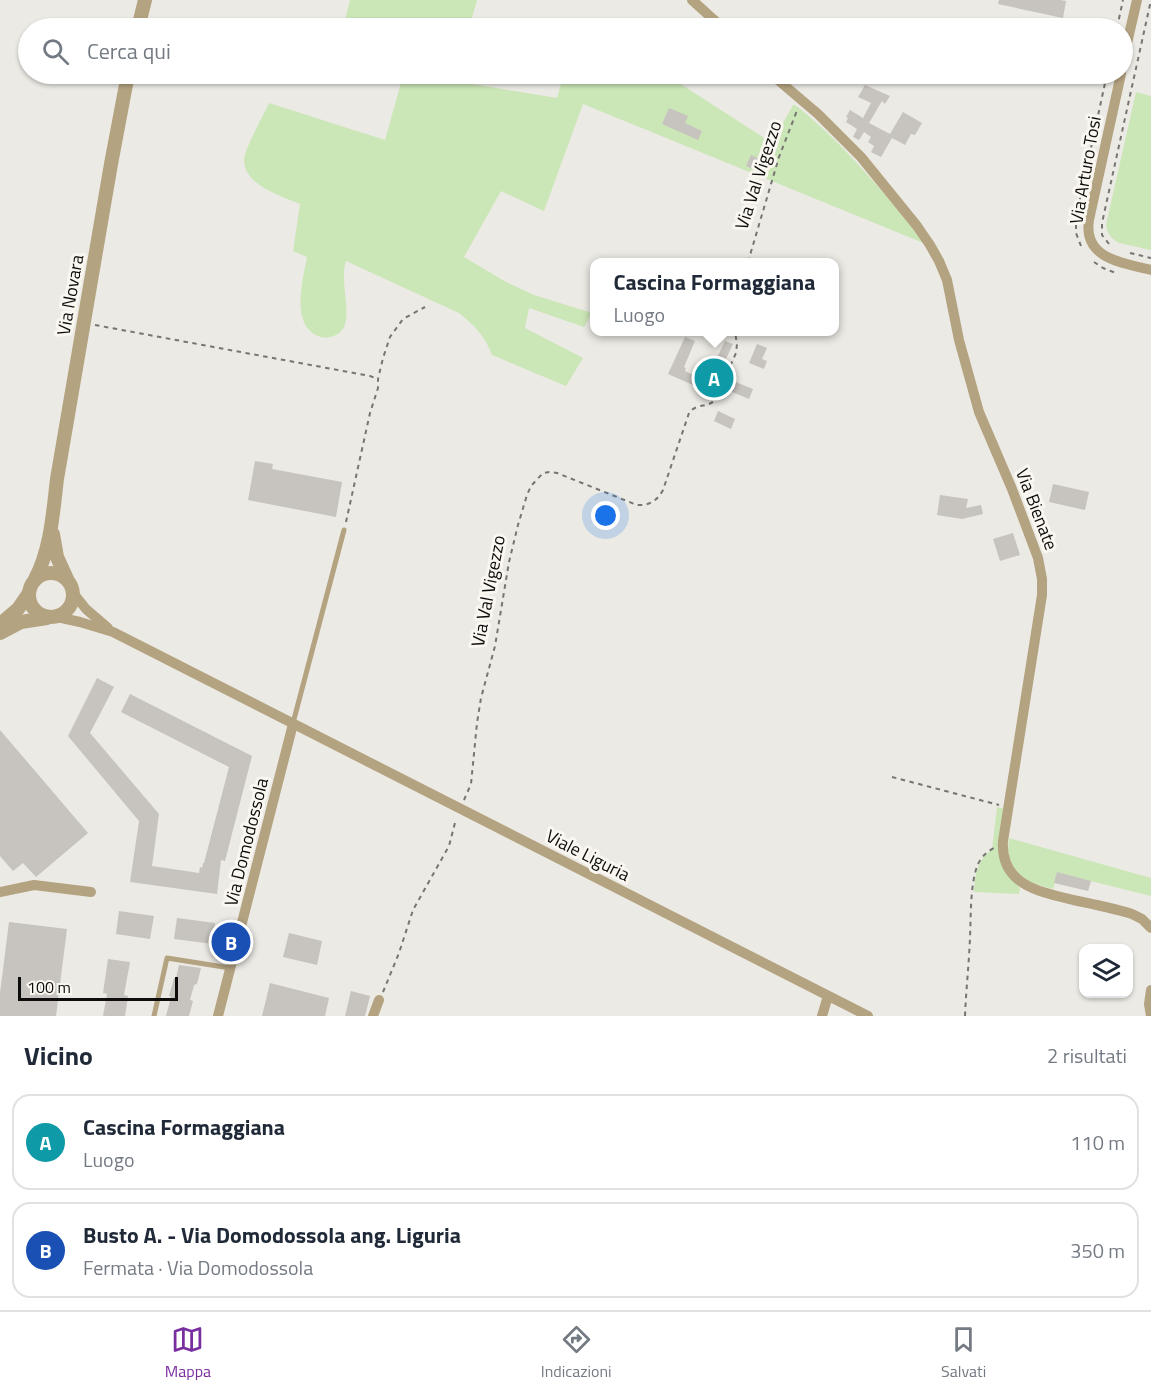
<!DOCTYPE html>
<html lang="it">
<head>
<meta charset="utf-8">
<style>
	body { margin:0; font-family:"Titillium Web",sans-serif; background:#f6f6f7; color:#1f2937 }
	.controls { position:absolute; right:18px; bottom:18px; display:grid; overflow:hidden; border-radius:12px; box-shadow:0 2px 4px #0004 }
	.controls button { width:54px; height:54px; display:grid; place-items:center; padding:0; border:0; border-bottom:2px solid #e0e1e3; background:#fff; color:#1f2937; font:30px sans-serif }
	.scale { position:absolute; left:18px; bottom:15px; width:160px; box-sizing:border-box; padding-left:6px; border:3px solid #0e0d0c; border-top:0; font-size:16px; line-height:21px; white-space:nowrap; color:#0e0d0c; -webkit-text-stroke:4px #faf7f1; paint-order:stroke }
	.you { position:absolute; left:606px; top:516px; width:21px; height:21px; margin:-15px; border:4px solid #fff; border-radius:50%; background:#1a73e8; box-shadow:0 0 0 9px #1a73e833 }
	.badge { display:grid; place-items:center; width:39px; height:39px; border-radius:50%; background:#792ea0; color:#fff; font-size:20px; font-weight:700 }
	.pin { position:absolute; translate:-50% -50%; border:3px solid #fff; box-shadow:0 2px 6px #0006 }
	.popup { position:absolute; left:590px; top:258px; width:249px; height:78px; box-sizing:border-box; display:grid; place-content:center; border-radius:12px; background:#fff; filter:drop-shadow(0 2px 4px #0005); font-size:20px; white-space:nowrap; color:#747a83 }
	.popup b { font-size:22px; color:#1f2937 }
	.popup::after { content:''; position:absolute; left:50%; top:100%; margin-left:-12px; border:12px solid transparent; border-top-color:#fff }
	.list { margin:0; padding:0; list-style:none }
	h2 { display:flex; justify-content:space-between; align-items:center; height:78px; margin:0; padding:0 24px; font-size:26px }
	h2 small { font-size:20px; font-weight:400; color:#747a83 }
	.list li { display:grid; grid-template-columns:39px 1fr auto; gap:18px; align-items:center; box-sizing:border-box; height:96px; margin:0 12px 12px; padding:0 12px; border:2px solid #e0e1e3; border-radius:18px }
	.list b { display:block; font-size:22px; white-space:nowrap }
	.list p { margin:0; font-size:20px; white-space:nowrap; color:#747a83 }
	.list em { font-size:20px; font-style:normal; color:#747a83 }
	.icon { flex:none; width:33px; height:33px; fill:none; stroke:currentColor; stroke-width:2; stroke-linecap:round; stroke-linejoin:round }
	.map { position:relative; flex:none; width:1151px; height:1016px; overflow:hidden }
	.search { position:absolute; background:#fff; box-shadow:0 2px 4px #0004; left:18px; right:18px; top:18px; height:66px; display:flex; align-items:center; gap:15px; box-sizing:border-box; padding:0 21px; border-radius:33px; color:#747a83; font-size:22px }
	.sheet { height:294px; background:#fff }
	nav { display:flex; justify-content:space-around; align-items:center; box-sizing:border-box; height:84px; border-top:2px solid #e0e1e3; background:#fff; font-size:16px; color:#747a83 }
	nav a { display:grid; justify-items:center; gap:3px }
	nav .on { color:#792ea0 }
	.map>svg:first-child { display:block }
	.green { fill:#cbe6b7 }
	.building { fill:#c7c3be }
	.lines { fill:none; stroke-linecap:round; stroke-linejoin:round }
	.path { stroke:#767571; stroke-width:2; stroke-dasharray:4.5 4.5; stroke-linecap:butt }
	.service { stroke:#b4a381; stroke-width:5 }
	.minor { stroke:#b4a381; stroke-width:10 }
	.tertiary { stroke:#b4a381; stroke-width:14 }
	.labels { text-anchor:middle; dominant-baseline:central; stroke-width:6; stroke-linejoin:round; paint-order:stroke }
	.street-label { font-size:18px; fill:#0e0d0c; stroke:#faf7f1 }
</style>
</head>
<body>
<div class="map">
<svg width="1151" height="1016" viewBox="0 0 1151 1016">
	<rect width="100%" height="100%" fill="#eceae4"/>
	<!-- green -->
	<g class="green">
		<path d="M350 0H477L469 28H343Z"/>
		<path d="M375 74H456L454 81 557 98 564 74H665L772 143 793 105H795C846 145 885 195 926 244L583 104 544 211 501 191 464 257 506 282 534 295 592 313 584 327 529 308 525 328 583 358 566 386 492 355C485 336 474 325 459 313L346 261C339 279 353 318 342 330 338 336 327 339 321 337 289 327 303 280 307 257L293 251 300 204C281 196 244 185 244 160 244 150 264 114 269 103L385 140 401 83Z"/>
		<path d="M1136 92 1151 96V250L1119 243C1112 239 1107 234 1106 225Z"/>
		<path d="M997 807 1005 809 1009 877 1020 888 1019 894 974 892C975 876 977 859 992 850Z"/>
		<path d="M1009 838 1151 878V896L1058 873 1053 889C1035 885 1012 877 1009 857 1007 851 1009 844 1009 838Z"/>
	</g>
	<!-- building -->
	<g class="building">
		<path d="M999 0H1060L1066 1 1063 18 998 4Z"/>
		<path d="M865 85 890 96 885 104 882 101 869 123 890 134 903 112 922 123 915 135 911 134 905 145 892 138 881 157 871 152 874 146 868 142 871 137 864 132 859 140 853 137 857 129 846 122 848 118 846 117 850 110 863 118 871 103 858 97Z"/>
		<path d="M669 108 688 116 685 123 702 131 698 140 662 124Z"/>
		<path d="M751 155 768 163 763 174 746 166Z"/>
		<path d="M685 337 695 341 684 367 686 368 685 371 706 381 725 341 733 344 725 361 729 362 723 377 753 389 749 399 718 386 712 399 700 394 702 389 668 374Z"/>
		<path d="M757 344 767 348 762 359 767 361 764 369 749 363Z"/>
		<path d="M718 411 735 419 731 429 714 421Z"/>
		<path d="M255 461 273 464 272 469 342 482 336 517 248 500Z"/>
		<path d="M1053 484 1089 492 1085 510 1049 502Z"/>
		<path d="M940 495 968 499 966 508 981 505 983 514 962 519 937 515Z"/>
		<path d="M1013 533 1020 555 1000 561 993 539Z"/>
		<path d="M97 678 114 687 90 733 159 814 152 866 199 873 200 867 202 868 203 863H204L229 767 121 712 130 694 252 756 225 861 221 860 217 894 130 882 139 821 68 736Z"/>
		<path d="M0 730 88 833 36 877 23 863 13 871 0 856Z"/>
		<path d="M1057 872 1091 881 1088 891 1054 883Z"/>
		<path d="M119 911 154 916 150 939 116 934Z"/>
		<path d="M177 918 215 923 213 944 174 939Z"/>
		<path d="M9 922 67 929 56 1016H0V993Z"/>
		<path d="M289 933 322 941 317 965 283 957Z"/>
		<path d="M108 959 130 962 124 995 128 996 125 1016H103L107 994 103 993Z"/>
		<path d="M179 965 201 968 197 984 194 985 190 1000 193 1001 189 1016H166L171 997 169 996 174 978H176Z"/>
		<path d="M270 983 329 998 325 1016H262Z"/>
		<path d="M351 991 370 996 365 1016H345Z"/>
	</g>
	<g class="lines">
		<!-- path -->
		<g class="path">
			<path d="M1117 28 1123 0"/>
			<path d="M1109 244 1102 235V223L1151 0"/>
			<path d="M1081 246 1076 233V217L1107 74"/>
			<path d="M1130 253 1151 258"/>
			<path d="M748 262 779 157 798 108"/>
			<path d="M1094 262 1103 268 1116 273"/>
			<path d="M95 325 370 376 378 379"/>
			<path d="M346 522 370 413 378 388V379L383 358 390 337 403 319 425 307"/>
			<path d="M892 777 999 805"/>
			<path d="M464 800 471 784 477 723 481 698 495 646 509 562 518 525 527 495 531 486 543 473 550 472 557 473 637 505C649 506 658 500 663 490L689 413C696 403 708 408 715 400L736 353 737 344 735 332"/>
			<path d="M383 992 399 953 413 910 449 846 456 819"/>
			<path d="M965 1016C966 990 969 964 970 937 971 916 970 883 978 864 982 856 987 852 994 848"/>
		</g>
		<!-- service -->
		<g class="service">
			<path d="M293 723 344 530"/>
			<path d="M154 1016 167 958 230 968"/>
		</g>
		<!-- minor -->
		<g class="minor">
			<path d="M692 0 723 28"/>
			<path d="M1122 65 1137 0"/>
			<path d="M771 74 818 114 861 157 917 226 930 245 939 261 947 280 959 340 979 412 1012 489 1038 558 1042 579V595L1003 841C1000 885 1040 892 1073 900 1093 904 1113 908 1132 914L1142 919 1151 928"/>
			<path d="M1121 74 1089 220C1083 259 1123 263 1151 270"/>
			<path d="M74 594 86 609 108 628"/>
			<path d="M57 617 80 622 113 632 868 1016"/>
			<path d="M0 892 34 885 91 892"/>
			<path d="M1151 990 1149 1004 1151 1016"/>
			<path d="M218 1016 293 724"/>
			<path d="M373 1016 379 1000"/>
			<path d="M822 1016 828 996"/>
		</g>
		<!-- tertiary -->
		<g class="tertiary">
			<path d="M138 28 145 0"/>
			<path d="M53 534 57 557 67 579"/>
			<circle cx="51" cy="595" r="22"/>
			<path d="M35 579C51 549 53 512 57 479L111 164 128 74"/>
			<path d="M0 624 18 609 29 593"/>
			<path d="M0 633 21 622 47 618"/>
		</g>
	</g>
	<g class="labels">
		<!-- street labels -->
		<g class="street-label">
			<text transform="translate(1085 170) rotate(-80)">Via Arturo Tosi</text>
			<text transform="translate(758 175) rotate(-72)">Via Val Vigezzo</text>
			<text transform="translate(70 295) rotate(-80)">Via Novara</text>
			<text transform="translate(1037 509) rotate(69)">Via Bienate</text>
			<text transform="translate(488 591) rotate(-79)">Via Val Vigezzo</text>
			<text transform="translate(246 842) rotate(-76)">Via Domodossola</text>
			<text transform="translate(588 855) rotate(27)">Viale Liguria</text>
		</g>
	</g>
</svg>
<div class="controls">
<button><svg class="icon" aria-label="layers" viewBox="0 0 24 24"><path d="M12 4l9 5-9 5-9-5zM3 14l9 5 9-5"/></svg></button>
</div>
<div class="scale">100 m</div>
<div class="you"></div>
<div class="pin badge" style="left:714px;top:378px;background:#0f9aa8">A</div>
<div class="popup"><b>Cascina Formaggiana</b>Luogo</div>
<div class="pin badge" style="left:231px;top:942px;background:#1a4fb4">B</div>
<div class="search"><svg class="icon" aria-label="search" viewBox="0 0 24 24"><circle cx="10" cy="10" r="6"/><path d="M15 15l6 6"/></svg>Cerca qui</div>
</div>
<section class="sheet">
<h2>Vicino<small>2 risultati</small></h2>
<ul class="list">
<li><span class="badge" style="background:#0f9aa8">A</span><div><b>Cascina Formaggiana</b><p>Luogo</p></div><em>110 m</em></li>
<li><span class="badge" style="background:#1a4fb4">B</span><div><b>Busto A. - Via Domodossola ang. Liguria</b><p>Fermata · Via Domodossola</p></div><em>350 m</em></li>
</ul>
</section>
<nav>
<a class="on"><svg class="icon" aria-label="map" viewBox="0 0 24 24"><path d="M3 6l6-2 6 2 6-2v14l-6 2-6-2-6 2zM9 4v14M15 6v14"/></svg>Mappa</a>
<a><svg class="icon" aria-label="directions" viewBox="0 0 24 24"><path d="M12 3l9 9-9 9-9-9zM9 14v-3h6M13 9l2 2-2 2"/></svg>Indicazioni</a>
<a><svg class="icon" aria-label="saved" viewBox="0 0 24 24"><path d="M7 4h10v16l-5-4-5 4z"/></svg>Salvati</a>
</nav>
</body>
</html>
